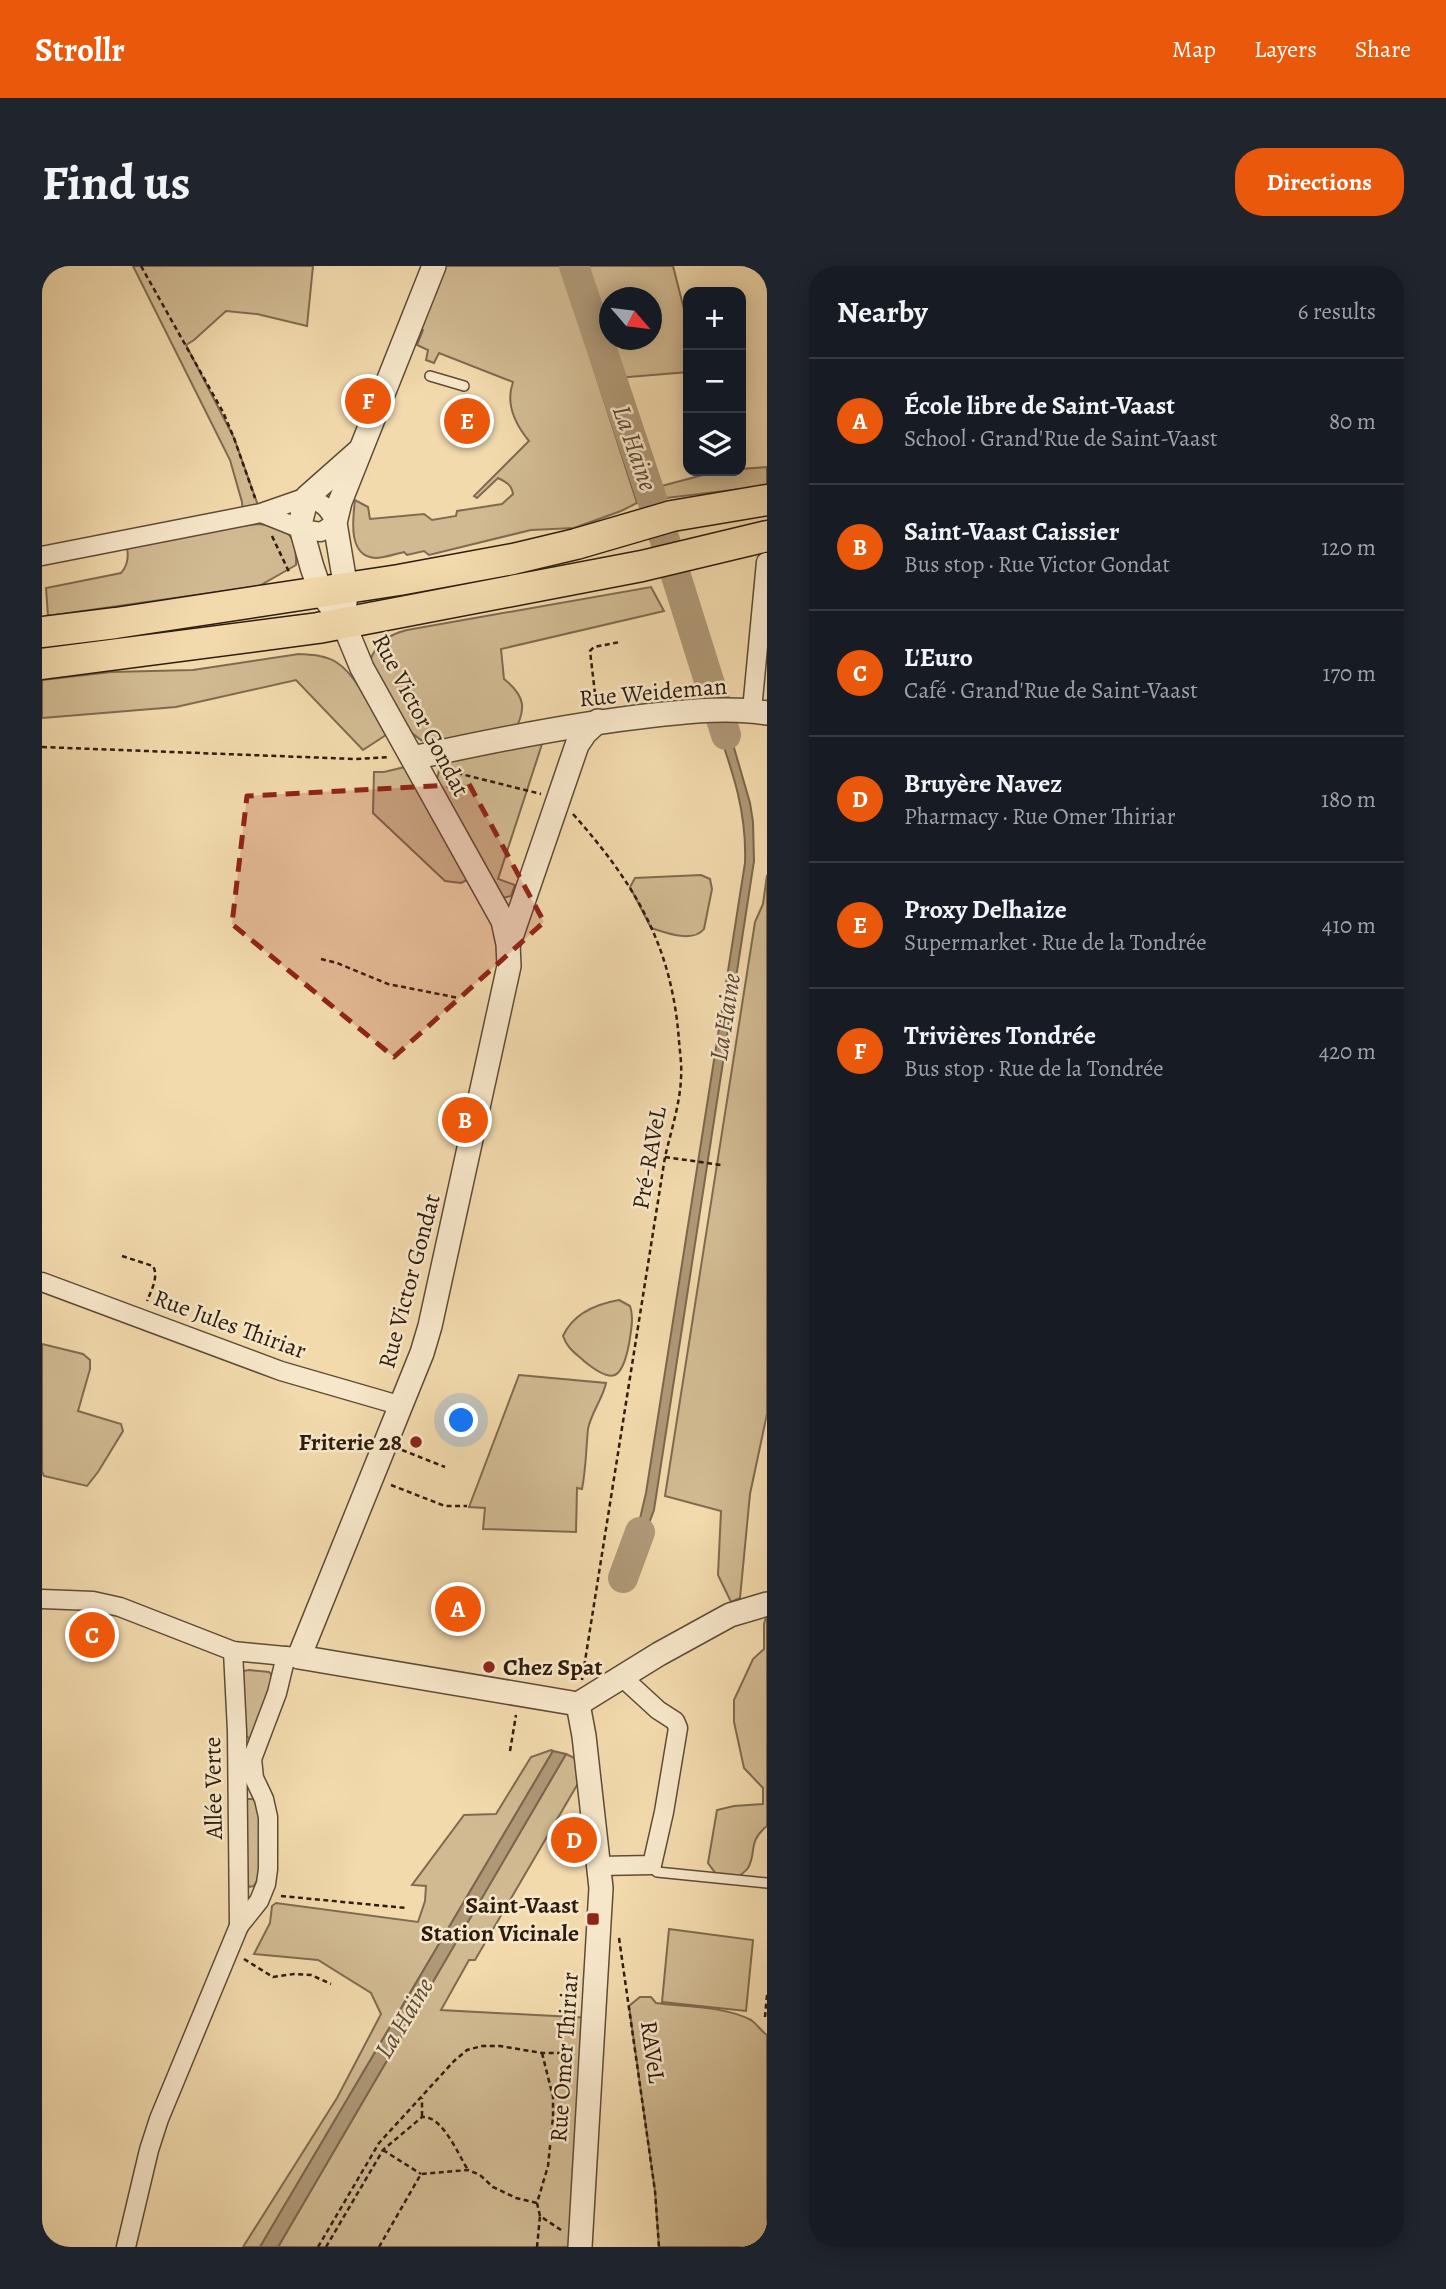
<!DOCTYPE html>
<html lang="en">
<head>
<meta charset="utf-8">
<style>
	body { margin:0; font-family:Alegreya,serif; background:#20242c; color:#f1f3f6 }
	.controls { position:absolute; right:21px; top:21px; display:grid; overflow:hidden; border-radius:14px; box-shadow:0 4px 18px #0003 }
	.controls button { width:63px; height:63px; display:grid; place-items:center; padding:0; border:0; border-bottom:2px solid #363941; background:#171b24; color:#f1f3f6; font:35px sans-serif }
	.compass { position:absolute; left:557px; top:21px; width:63px; height:63px; border-radius:50%; background:#171b24; box-shadow:0 4px 18px #0003; rotate:118deg }
	.you { position:absolute; left:420px; top:1155px; width:24px; height:24px; margin:-18px; border:5px solid #fff; border-radius:50%; background:#1a73e8; box-shadow:0 0 0 10px #1a73e833 }
	.badge { display:grid; place-items:center; width:46px; height:46px; border-radius:50%; background:#ea580c; color:#fff; font-size:23px; font-weight:700 }
	.pin { position:absolute; translate:-50% -50%; border:4px solid #fff; box-shadow:0 2px 7px #0006 }
	.list { margin:0; padding:0; list-style:none }
	h2 { display:flex; justify-content:space-between; align-items:center; height:91px; margin:0; padding:0 28px; font-size:30px }
	h2 small { font-size:23px; font-weight:400; color:#9ea1a6 }
	.list li { display:grid; grid-template-columns:46px 1fr auto; gap:21px; align-items:center; box-sizing:border-box; height:126px; padding:0 28px; border-top:2px solid #363941 }
	.list b { display:block; font-size:26px; white-space:nowrap }
	.list p { margin:0; font-size:23px; white-space:nowrap; color:#9ea1a6 }
	.list em { font-size:23px; font-style:normal; color:#9ea1a6 }
	.icon { flex:none; width:38px; height:38px; fill:none; stroke:currentColor; stroke-width:2; stroke-linecap:round; stroke-linejoin:round }
	.map { position:relative; flex:none; width:725px; height:1981px; overflow:hidden; border-radius:28px }
	header { display:flex; align-items:center; gap:42px; box-sizing:border-box; height:98px; padding:0 35px; background:#ea580c; color:#fff }
	header strong { font-size:33px }
	nav { display:flex; gap:38px; margin-inline-start:auto; font-size:24px }
	.intro { display:flex; align-items:center; justify-content:space-between; box-sizing:border-box; height:168px; padding:0 42px }
	h1 { margin:0; font-size:49px }
	.button { padding:18px 32px; border-radius:28px; background:#ea580c; color:#fff; font-size:24px; font-weight:700 }
	main { display:flex; gap:42px; padding:0 42px }
	aside { flex:1; background:#171b24; border-radius:28px; box-shadow:0 4px 18px #0003 }
	.map>svg:first-child { display:block }
	.green { fill:#d1ba92; stroke:#7f6b50; stroke-width:2; fill-rule:evenodd }
	.water { fill:#af9977; stroke:#7b674d; stroke-width:2 }
	.lines { fill:none; stroke-linecap:round; stroke-linejoin:round }
	.river { stroke:#af9977; stroke-width:30 }
	.service-casing { stroke:#5e4c36; stroke-width:12 }
	.minor-casing { stroke:#5e4c36; stroke-width:21 }
	.tertiary-casing { stroke:#5e4c36; stroke-width:26 }
	.trunk-casing { stroke:#2d1c0e; stroke-width:33 }
	.path { stroke:#2d1c0e; stroke-width:2.5; stroke-dasharray:5 3.5; stroke-linecap:butt }
	.service { stroke:#f7e7ca; stroke-width:9 }
	.minor { stroke:#f7e7ca; stroke-width:18 }
	.tertiary { stroke:#f7e7ca; stroke-width:23 }
	.trunk { stroke:#f2daad; stroke-width:30 }
	.marked { fill:#8f2418; fill-opacity:0.2; stroke:#8f2418; stroke-width:5; stroke-dasharray:14 9; stroke-linejoin:round }
	.poi-dot { fill:#8f2418; stroke:#f7e7ca; stroke-width:2.5 }
	.labels { text-anchor:middle; dominant-baseline:central; stroke-width:5; stroke-linejoin:round; paint-order:stroke }
	.street-label { font-size:24px; fill:#2d1c0e; stroke:#f7e7ca }
	.poi-label { font-size:24px; font-weight:bold; fill:#2d1c0e; stroke:#f7e7ca; text-anchor:end }
	.water-label { font-size:26px; font-style:italic; fill:#5a4833; stroke:#f7e7ca }
</style>
</head>
<body>
<header>
<strong>Strollr</strong>
<nav><a>Map</a><a>Layers</a><a>Share</a></nav>
</header>
<div class="intro"><h1>Find us</h1><a class="button">Directions</a></div>
<main>
<div class="map">
<svg width="725" height="1981" viewBox="0 0 725 1981">
	<rect width="100%" height="100%" fill="#f2daad"/>
	<filter id="stains"><feTurbulence type="fractalNoise" baseFrequency=".00286" numOctaves="4"/><feColorMatrix values="0 0 0 0 .2 0 0 0 0 .09 0 0 0 0 .02 0 0 0 .5 -.17"/></filter>
	<radialGradient id="worn" r=".72"><stop offset=".6" stop-color="#630" stop-opacity="0"/><stop offset="1" stop-color="#630" stop-opacity=".3"/></radialGradient>
	<!-- green -->
	<g class="green">
		<path d="M91 0H271L265 60 215 48 184 45 152 74 144 79 192 172 217 242 201 251 200 236 188 194Z"/>
		<path d="M392 0H519L595 237 579 245 532 262 489 264 387 289 382 285 365 289 362 286C353 288 342 292 334 292 305 291 311 252 313 234L326 241 328 253 382 248 390 254 414 250 415 245 460 238 471 228C470 219 464 216 456 212L435 232 432 230 487 175C473 158 463 138 471 116L397 87 392 97 384 94 386 84 375 79 381 64 369 58Z"/>
		<path d="M539 0H631L646 59V106L575 112ZM568 32H610V74H568Z"/>
		<path d="M725 201V220L624 232 612 222 676 205H699V203Z"/>
		<path d="M217 258C246 261 255 269 254 299L217 320 6 350 4 322 79 307C88 297 86 286 84 274Z"/>
		<path d="M609 321 622 345 459 383 462 413C485 431 484 444 471 469L393 478 379 474 366 464 328 395C334 377 348 368 365 364Z"/>
		<path d="M257 388C270 389 283 389 294 396 315 409 332 447 344 469L321 484 254 414 134 441 0 452V414L69 406 151 404Z"/>
		<path d="M502 472 456 613 473 619 469 630 460 632 395 513 398 500 404 493Z"/>
		<path d="M363 501 429 606 425 614 419 617 403 615 331 547 332 506H342Z"/>
		<path d="M659 609 668 613 670 623 662 663C651 677 624 667 609 662L588 621 593 612Z"/>
		<path d="M725 609V1148L708 1228 698 1332 689 1336 676 1309 679 1245 623 1230 713 656 721 638Z"/>
		<path d="M577 1034 588 1040C592 1052 589 1065 587 1078 580 1114 571 1119 542 1095 533 1087 525 1082 521 1070 531 1048 554 1038 577 1034Z"/>
		<path d="M0 1078 41 1088 48 1094V1103L36 1145 79 1158 81 1165 56 1206 45 1220 2 1210 0 1206Z"/>
		<path d="M477 1109 564 1117C561 1132 549 1147 546 1163 544 1183 544 1203 540 1223L535 1222 534 1266 441 1263 443 1242 427 1241Z"/>
		<path d="M725 1348V1560C705 1576 715 1587 706 1602 703 1606 697 1610 693 1614L677 1612 666 1597 675 1544 692 1540 721 1538V1522L702 1502 692 1456V1434L711 1393 722 1383V1358Z"/>
		<path d="M207 1404 227 1406 231 1411 214 1469 207 1472 202 1469 201 1405Z"/>
		<path d="M509 1484 511 1485 218 1981H201L295 1832 339 1748 329 1727 276 1694 212 1688 228 1657 230 1640 234 1637 376 1656 383 1635 384 1620 370 1619 422 1549 454 1548 489 1491Z"/>
		<path d="M524 1488 545 1498V1502L433 1694H427L399 1744 550 1752 538 1981H236Z"/>
		<path d="M205 1533H211L220 1543 218 1609 212 1620 208 1621 205 1618 202 1538Z"/>
		<path d="M627 1663 711 1674 704 1745 620 1736Z"/>
		<path d="M598 1731H609L614 1737C644 1741 682 1740 709 1754 715 1758 719 1765 725 1769V1981H617L613 1925 587 1740Z"/>
	</g>
	<!-- water -->
	<g class="water">
		<path d="M684 454 708 537 711 556 712 595 612 1244 589 1305 580 1302 596 1261 604 1227 703 597C705 544 690 504 673 455Z"/>
		<path d="M511 1485 524 1488 236 1981H218Z"/>
	</g>
	<g class="lines">
		<!-- river -->
		<g class="river">
			<path d="M532 0 608 227 684 469"/>
			<path d="M581 1312 598 1266"/>
		</g>
		<!-- service casing -->
		<g class="service-casing">
			<g id="service">
				<path d="M388 110 422 120"/>
				<path d="M608 1600 615 1606 725 1617"/>
			</g>
		</g>
		<!-- minor casing -->
		<g class="minor-casing">
			<g id="minor">
				<path d="M0 290 219 247 265 231C280 237 287 241 293 257L279 266 259 263 219 247"/>
				<path d="M710 444 724 296"/>
				<path d="M0 1016 239 1105 360 1140"/>
				<path d="M0 1333 51 1335 78 1341 191 1385 253 1391"/>
				<path d="M557 1600 610 1599 622 1546 636 1462 633 1455 616 1444 580 1411"/>
				<path d="M197 1660 217 1635 224 1618 226 1603V1551L222 1533 212 1512 210 1493 235 1427 244 1390"/>
				<path d="M84 1981 107 1884 117 1853 197 1660 195 1465 191 1385"/>
			</g>
		</g>
		<!-- tertiary casing -->
		<g class="tertiary-casing">
			<g id="tertiary">
				<path d="M317 185 265 231 258 258 270 301 279 327 301 356 320 402 461 655 466 678 467 700 388 1060 380 1087 257 1391 536 1438"/>
				<path d="M303 337 304 323 293 257 298 236 392 0"/>
				<path d="M371 492C452 474 531 458 613 449 650 445 688 441 725 447"/>
				<path d="M467 677 535 479 543 467 556 455"/>
				<path d="M536 1438 542 1470 559 1622 538 1981"/>
				<path d="M536 1438 617 1388 688 1349 725 1338"/>
			</g>
		</g>
		<!-- trunk casing -->
		<g class="trunk-casing">
			<g id="trunk">
				<path d="M0 366 74 357 357 314 471 293 534 278 630 250 725 234"/>
				<path d="M0 398 276 362 600 300 725 270"/>
			</g>
		</g>
		<!-- path -->
		<g class="path">
			<path d="M99 0 181 146 192 172 213 232"/>
			<path d="M230 270 248 308"/>
			<path d="M554 436 548 385 552 381 578 376"/>
			<path d="M0 481 313 493 347 491"/>
			<path d="M407 505 499 528"/>
			<path d="M531 548C593 618 630 679 637 775 638 787 640 800 639 812 638 838 629 865 623 891L540 1414"/>
			<path d="M279 693 295 697 346 718 417 732"/>
			<path d="M623 891 679 899"/>
			<path d="M80 990 111 1000C117 1011 109 1025 105 1035"/>
			<path d="M360 1184 403 1201"/>
			<path d="M349 1219 403 1240H425"/>
			<path d="M468 1485 474 1449"/>
			<path d="M239 1630 364 1642"/>
			<path d="M577 1672 613 1925 617 1981"/>
			<path d="M202 1693 231 1711 252 1708 269 1709 289 1718"/>
			<path d="M723 1751 725 1729"/>
			<path d="M500 1787 511 1831V1851L506 1900 495 1937 498 1950 519 1964"/>
			<path d="M380 1850V1832"/>
			<path d="M341 1884 379 1908"/>
			<path d="M276 1981 337 1877 412 1795 425 1784 440 1780H458L500 1787H531"/>
			<path d="M284 1981 341 1884 380 1851C400 1849 416 1888 426 1904"/>
			<path d="M337 1981 379 1908 426 1904 438 1909 451 1921 474 1932 495 1937"/>
			<path d="M495 1981 498 1950"/>
		</g>
		<!-- service -->
		<use href="#service" class="service"/>
		<!-- minor -->
		<use href="#minor" class="minor"/>
		<!-- tertiary -->
		<use href="#tertiary" class="tertiary"/>
		<!-- trunk -->
		<use href="#trunk" class="trunk"/>
	</g>
	<!-- marked area -->
	<path class="marked" d="M427 518 502 656 352 791 190 658 205 530Z"/>
	<!-- markers -->
	<g class="poi-dot">
		<circle cx="374" cy="1176" r="7"/>
		<circle cx="447" cy="1401" r="7"/>
		<rect x="544" y="1646" width="14" height="14" rx="3.5"/>
	</g>
	<g class="labels">
		<!-- street labels -->
		<g class="street-label">
			<text transform="translate(611 426) rotate(-5)">Rue Weideman</text>
			<text transform="translate(379 449) rotate(62)">Rue Victor Gondat</text>
			<text transform="translate(607 892) rotate(-80)">Pré-RAVeL</text>
			<text transform="translate(367 1015) rotate(-75)">Rue Victor Gondat</text>
			<text transform="translate(188 1058) rotate(20)">Rue Jules Thiriar</text>
			<text transform="translate(171 1522) rotate(-91)">Allée Verte</text>
			<text transform="translate(611 1786) rotate(82)">RAVeL</text>
			<text transform="translate(522 1791) rotate(-86)">Rue Omer Thiriar</text>
		</g>
		<!-- poi labels -->
		<g class="poi-label">
			<text x="360" y="1176">Friterie 28</text>
			<text x="461" y="1401" text-anchor="start">Chez Spat</text>
			<text x="537" y="1639">Saint-Vaast<tspan x="537" dy="28">Station Vicinale</tspan></text>
		</g>
		<!-- water labels -->
		<g class="water-label">
			<text transform="translate(593 182) rotate(71)">La Haine</text>
			<text transform="translate(683 751) rotate(-81)">La Haine</text>
			<text transform="translate(362 1752) rotate(-59)">La Haine</text>
		</g>
	</g>
	<rect width="100%" height="100%" filter="url(#stains)"/>
	<rect width="100%" height="100%" fill="url(#worn)"/>
</svg>
<div class="controls">
<button>+</button>
<button>−</button>
<button><svg class="icon" aria-label="layers" viewBox="0 0 24 24"><path d="M12 4l9 5-9 5-9-5zM3 14l9 5 9-5"/></svg></button>
</div>
<svg class="compass" viewBox="-18 -18 36 36"><path d="M0-13l5 13h-10z" fill="#e53935"/><path d="M0 13l5-13h-10z" fill="#9ea1a6"/></svg>
<div class="you"></div>
<div class="pin badge" style="left:416px;top:1343px">A</div>
<div class="pin badge" style="left:423px;top:854px">B</div>
<div class="pin badge" style="left:50px;top:1369px">C</div>
<div class="pin badge" style="left:532px;top:1574px">D</div>
<div class="pin badge" style="left:425px;top:155px">E</div>
<div class="pin badge" style="left:326px;top:135px">F</div>
</div>
<aside>
<h2>Nearby<small>6 results</small></h2>
<ul class="list">
<li><span class="badge">A</span><div><b>École libre de Saint-Vaast</b><p>School · Grand'Rue de Saint-Vaast</p></div><em>80 m</em></li>
<li><span class="badge">B</span><div><b>Saint-Vaast Caissier</b><p>Bus stop · Rue Victor Gondat</p></div><em>120 m</em></li>
<li><span class="badge">C</span><div><b>L'Euro</b><p>Café · Grand'Rue de Saint-Vaast</p></div><em>170 m</em></li>
<li><span class="badge">D</span><div><b>Bruyère Navez</b><p>Pharmacy · Rue Omer Thiriar</p></div><em>180 m</em></li>
<li><span class="badge">E</span><div><b>Proxy Delhaize</b><p>Supermarket · Rue de la Tondrée</p></div><em>410 m</em></li>
<li><span class="badge">F</span><div><b>Trivières Tondrée</b><p>Bus stop · Rue de la Tondrée</p></div><em>420 m</em></li>
</ul>
</aside>
</main>
</body>
</html>
